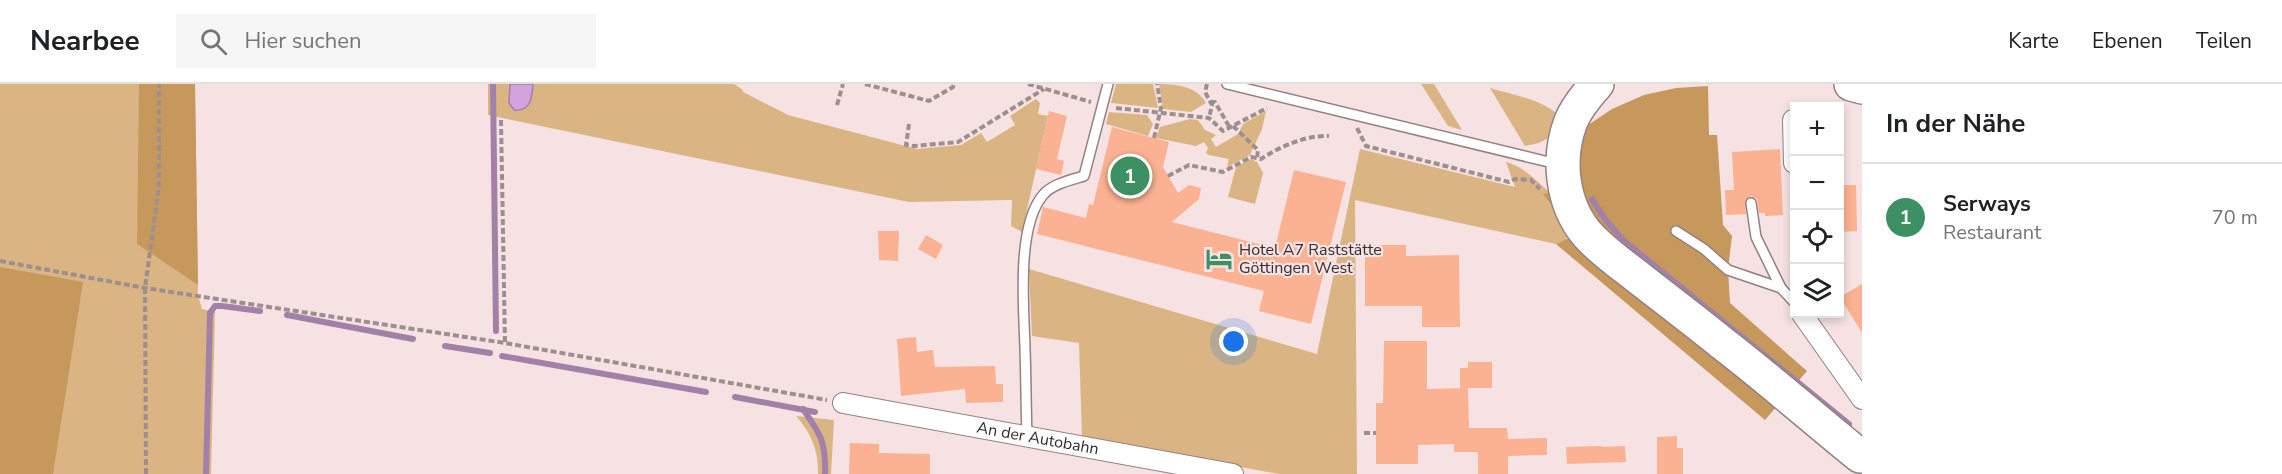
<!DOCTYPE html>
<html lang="de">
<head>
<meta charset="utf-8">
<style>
	body { margin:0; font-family:"Nunito Sans",sans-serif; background:#f6f6f6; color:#202124 }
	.controls { position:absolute; right:18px; top:18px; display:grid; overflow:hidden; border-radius:0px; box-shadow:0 3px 9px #0003 }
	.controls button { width:54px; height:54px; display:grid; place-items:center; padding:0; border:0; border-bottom:2px solid #e0e0e0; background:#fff; color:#202124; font:30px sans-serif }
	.you { position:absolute; left:1234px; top:258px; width:21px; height:21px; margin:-15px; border:4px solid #fff; border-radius:50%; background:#1a73e8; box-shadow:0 0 0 9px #1a73e833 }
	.badge { display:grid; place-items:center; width:39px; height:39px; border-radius:50%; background:#3c9063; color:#fff; font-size:20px; font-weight:700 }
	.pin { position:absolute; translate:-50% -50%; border:3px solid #fff; box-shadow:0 2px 6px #0006 }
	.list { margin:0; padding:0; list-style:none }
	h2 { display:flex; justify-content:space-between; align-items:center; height:78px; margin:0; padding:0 24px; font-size:26px }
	h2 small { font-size:20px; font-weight:400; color:#757577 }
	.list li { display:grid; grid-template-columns:39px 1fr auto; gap:18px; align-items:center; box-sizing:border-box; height:108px; padding:0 24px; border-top:2px solid #e0e0e0 }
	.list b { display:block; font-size:22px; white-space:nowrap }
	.list p { margin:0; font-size:20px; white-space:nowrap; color:#757577 }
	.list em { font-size:20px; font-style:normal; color:#757577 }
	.icon { flex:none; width:33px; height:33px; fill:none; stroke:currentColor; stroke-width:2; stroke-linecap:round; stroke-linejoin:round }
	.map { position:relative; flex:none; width:1862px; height:390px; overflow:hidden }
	header { display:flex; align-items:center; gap:36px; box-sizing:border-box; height:84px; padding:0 30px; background:#fff; border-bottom:2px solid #e0e0e0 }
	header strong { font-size:28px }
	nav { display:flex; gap:33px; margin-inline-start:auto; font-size:21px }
	.search { width:420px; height:54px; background:#f6f6f6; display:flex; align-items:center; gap:15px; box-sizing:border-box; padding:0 21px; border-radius:0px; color:#757577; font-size:22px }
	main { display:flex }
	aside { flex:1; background:#fff }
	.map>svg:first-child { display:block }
	.green { fill:#dab483 }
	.forest { fill:#c6985c }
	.water { fill:#d3a3dd; stroke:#a380a8; stroke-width:1.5 }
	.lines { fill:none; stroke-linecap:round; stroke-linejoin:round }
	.stream { stroke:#a380a8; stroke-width:6 }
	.building { fill:#fab292 }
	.lane-casing { stroke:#938181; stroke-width:12 }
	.street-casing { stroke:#938181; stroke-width:22 }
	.highway-casing { stroke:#938181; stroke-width:36 }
	.path { stroke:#9d8f90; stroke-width:4; stroke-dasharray:6 3; stroke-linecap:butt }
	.lane { stroke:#fff; stroke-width:9 }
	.street { stroke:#fff; stroke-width:20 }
	.highway { stroke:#fff; stroke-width:33 }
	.labels { text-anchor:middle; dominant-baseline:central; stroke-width:4.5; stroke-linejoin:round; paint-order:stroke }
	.poi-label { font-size:16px; fill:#342d2d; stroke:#f6e2e3; text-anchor:start }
	.street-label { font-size:16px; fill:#342d2d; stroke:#f6e2e3 }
</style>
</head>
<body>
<header>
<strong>Nearbee</strong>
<div class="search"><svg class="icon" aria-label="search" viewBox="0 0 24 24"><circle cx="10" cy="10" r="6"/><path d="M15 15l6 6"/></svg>Hier suchen</div>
<nav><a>Karte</a><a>Ebenen</a><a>Teilen</a></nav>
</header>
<main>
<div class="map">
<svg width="1862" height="390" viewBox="0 0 1862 390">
	<rect width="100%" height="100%" fill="#f6e2e3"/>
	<!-- green -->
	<g class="green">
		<path d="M0 0H195L198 211 202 225 215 228 211 390H0Z"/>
		<path d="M488 0H734L743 6V8L788 31 917 65 961 61 981 49 987 58 1015 41 1010 32 1036 15 1040 19 1038 30 1048 32 1022 148 1011 142 1012 116 909 118 488 31Z"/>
		<path d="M1116 0H1153L1158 24 1111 19Z"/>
		<path d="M1159 0C1178 0 1197 3 1206 19L1191 28 1163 25Z"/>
		<path d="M1421 0H1434L1462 46 1448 42Z"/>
		<path d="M1490 4C1513 11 1543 15 1560 33L1555 50 1539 59 1525 62Z"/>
		<path d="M1266 27 1262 45 1250 71 1227 83 1229 75 1209 71 1206 69 1208 64 1204 58 1196 62 1156 54 1160 43 1190 35 1198 36 1205 46 1216 51 1211 55 1216 63 1238 50 1243 40Z"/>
		<path d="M1109 28 1147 31 1153 40 1148 52 1106 40Z"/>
		<path d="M1360 65 1515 103 1506 78C1524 83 1536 96 1550 109L1544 110 1576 152 1556 160 1355 116 1357 390H1279L1082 354 1079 259 1032 252 1029 185 1317 270Z"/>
		<path d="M1251 75 1257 78 1263 89 1255 120 1228 113 1236 83Z"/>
		<path d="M796 332 834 336 831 390H818C819 368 811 348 796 332Z"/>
	</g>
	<!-- forest -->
	<g class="forest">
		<path d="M139 0H195L198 201 137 160Z"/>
		<path d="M1708 2 1709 51H1717L1723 141 1732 152 1728 186 1730 219 1807 287 1765 336 1556 160 1576 151 1543 110 1579 103V70L1588 41 1612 25 1644 11 1676 4Z"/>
		<path d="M0 183 83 198 53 390H0Z"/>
	</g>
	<!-- water -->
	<path class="water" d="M510 0H533C532 13 531 28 514 26L509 19Z"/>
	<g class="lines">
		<!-- stream -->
		<g class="stream">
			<path d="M493 0 496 247"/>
			<path d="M1592 115 1605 135 1623 156 1849 340"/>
			<path d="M287 231 413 255"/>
			<path d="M445 262 490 269"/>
			<path d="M502 272 706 308"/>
			<path d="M735 313 815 328"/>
			<path d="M803 325C821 351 826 358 825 390"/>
			<path d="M206 390 210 229 215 222H222L260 227"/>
		</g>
	</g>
	<!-- building -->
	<g class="building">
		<path d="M1049 27 1067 32 1057 75 1064 77 1061 91 1036 85Z"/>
		<path d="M1112 43 1169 58 1163 83 1178 109 1189 101 1201 104 1199 115 1172 138 1275 164 1294 86 1346 98 1311 240 1259 227 1264 207 1037 150 1043 123 1086 134 1089 120 1093 121Z"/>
		<path d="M1780 65 1783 131 1765 132V129H1759L1757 115 1751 112 1745 117 1746 130 1726 131 1725 106H1734L1732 68Z"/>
		<path d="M1839 101H1856L1857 147 1839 148Z"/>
		<path d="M878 147H899L898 177 879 176Z"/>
		<path d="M926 151 943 161 936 175 918 165Z"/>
		<path d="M1365 161H1406V172L1459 171 1460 243H1422V222H1365Z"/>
		<path d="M1862 200V249L1840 213Z"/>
		<path d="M916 253 917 268 933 266 935 283 995 282 996 300H1003V318L966 319 965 305 901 312 897 255Z"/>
		<path d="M1384 257H1427V305L1468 304 1469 344H1507L1508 355 1547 354V371L1508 372V390H1478V368H1454V360L1418 361V380H1376V319H1383Z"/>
		<path d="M1468 278H1492V304H1460V284H1468Z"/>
		<path d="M1677 352V364H1683V390H1657V353Z"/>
		<path d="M850 359 879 360V369L930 370V390H849Z"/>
		<path d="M1602 362V363L1625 362 1626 378 1567 380 1566 363Z"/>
	</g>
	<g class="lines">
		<!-- lane casing -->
		<g class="lane-casing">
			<g id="lane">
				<path d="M1227 0 1557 80"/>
				<path d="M1751 119 1756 153 1781 204 1794 218"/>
				<path d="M1676 147 1704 165 1728 186 1781 204"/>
				<path d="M1027 353C1026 323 1026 294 1025 265 1024 224 1016 143 1043 111 1052 100 1071 96 1084 92L1108 0"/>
			</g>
		</g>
		<!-- street casing -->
		<g class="street-casing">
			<g id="street">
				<path d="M1793 36 1794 79"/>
				<path d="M1802 230 1862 315"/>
				<path id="s1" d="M843 319 1233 390"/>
			</g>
		</g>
		<!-- highway casing -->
		<g class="highway-casing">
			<g id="highway">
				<path d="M1597 0C1587 11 1577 23 1571 37 1557 73 1561 119 1587 150 1602 167 1621 180 1639 194 1667 216 1695 237 1722 259 1769 295 1814 335 1860 372"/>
				<path d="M1851 0 1862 3"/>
			</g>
		</g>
		<!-- path -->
		<g class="path">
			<path d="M865 0 929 17 953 3 954 0"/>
			<path d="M1028 0 1091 18"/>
			<path d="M1207 0 1205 8 1212 21 1209 34"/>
			<path d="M1210 18H1215L1230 44"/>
			<path d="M837 21 843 0"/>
			<path d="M1116 24 1209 34 1223 47 1267 24"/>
			<path d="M501 36 505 259"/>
			<path d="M909 40 906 61 914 62 958 58 1044 5"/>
			<path d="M1233 42 1258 66 1257 75"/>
			<path d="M1357 44 1366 62 1509 98 1515 95 1531 96 1540 105"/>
			<path d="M1154 54 1161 24 1157 0"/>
			<path d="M1168 92 1189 81 1223 88 1251 73 1261 75C1281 62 1306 51 1329 52"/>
			<path d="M0 177 145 204 505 259 827 316"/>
			<path d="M1364 349H1376"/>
			<path d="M146 390 145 204 159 102V0"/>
		</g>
		<!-- lane -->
		<use href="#lane" class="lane"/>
		<!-- street -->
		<use href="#street" class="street"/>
		<!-- highway -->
		<use href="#highway" class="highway"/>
	</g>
	<!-- icons -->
	<defs>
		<g id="hotel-bare" transform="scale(2.07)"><path d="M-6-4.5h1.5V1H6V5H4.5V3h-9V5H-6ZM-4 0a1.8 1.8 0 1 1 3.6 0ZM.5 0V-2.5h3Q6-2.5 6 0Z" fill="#3c9063" stroke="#f6e2e3" stroke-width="2.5" paint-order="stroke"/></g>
	</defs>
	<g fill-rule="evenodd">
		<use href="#hotel-bare" x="1219" y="175"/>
	</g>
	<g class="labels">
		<!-- poi labels -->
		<g class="poi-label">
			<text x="1239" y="166">Hotel A7 Raststätte<tspan x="1239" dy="18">Göttingen West</tspan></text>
		</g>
		<!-- street labels -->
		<g class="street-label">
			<text stroke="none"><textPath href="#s1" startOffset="198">An der Autobahn</textPath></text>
		</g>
	</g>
</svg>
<div class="controls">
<button>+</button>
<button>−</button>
<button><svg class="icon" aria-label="locate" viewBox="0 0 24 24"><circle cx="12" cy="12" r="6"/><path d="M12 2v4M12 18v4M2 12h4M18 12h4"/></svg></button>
<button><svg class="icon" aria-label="layers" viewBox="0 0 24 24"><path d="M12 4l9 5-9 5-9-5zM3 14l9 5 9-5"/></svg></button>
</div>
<div class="you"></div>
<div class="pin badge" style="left:1130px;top:92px">1</div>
</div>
<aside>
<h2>In der Nähe<small></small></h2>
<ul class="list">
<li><span class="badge">1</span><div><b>Serways</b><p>Restaurant</p></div><em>70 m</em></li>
</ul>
</aside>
</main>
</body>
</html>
